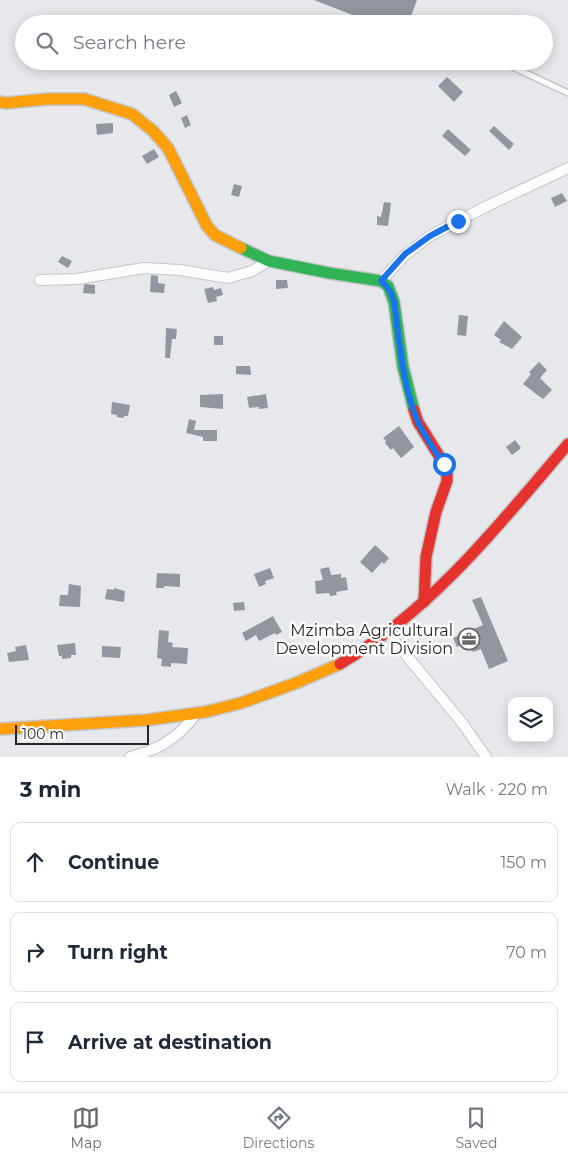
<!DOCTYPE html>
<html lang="en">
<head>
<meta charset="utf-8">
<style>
	body { margin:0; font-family:Montserrat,sans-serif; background:#f6f6f7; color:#1f2937 }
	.controls { position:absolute; right:15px; bottom:15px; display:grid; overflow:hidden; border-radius:10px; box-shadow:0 2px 12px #0003 }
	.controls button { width:45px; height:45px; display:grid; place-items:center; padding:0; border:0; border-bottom:1px solid #e0e1e3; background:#fff; color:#1f2937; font:25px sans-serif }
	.scale { position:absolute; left:15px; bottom:12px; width:134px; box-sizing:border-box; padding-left:5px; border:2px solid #252527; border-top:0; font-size:14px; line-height:18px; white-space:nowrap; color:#252527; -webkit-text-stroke:4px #fff; paint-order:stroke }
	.stop { position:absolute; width:15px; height:15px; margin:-11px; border:4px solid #1a73e8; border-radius:50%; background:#fff }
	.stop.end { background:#1a73e8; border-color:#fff; box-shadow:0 1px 5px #0008 }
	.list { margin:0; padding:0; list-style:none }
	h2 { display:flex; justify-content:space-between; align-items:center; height:65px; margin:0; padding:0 20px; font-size:21px }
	h2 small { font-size:16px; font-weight:400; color:#747a83 }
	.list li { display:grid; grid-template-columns:32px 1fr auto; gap:15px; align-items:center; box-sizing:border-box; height:80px; margin:0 10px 10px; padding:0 10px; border:1px solid #e0e1e3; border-radius:10px }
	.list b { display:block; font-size:19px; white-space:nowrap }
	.list em { font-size:16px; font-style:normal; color:#747a83 }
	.icon { flex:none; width:28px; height:28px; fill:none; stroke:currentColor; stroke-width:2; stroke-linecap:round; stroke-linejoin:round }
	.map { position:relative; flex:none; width:568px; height:757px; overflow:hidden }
	.search { position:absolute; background:#fff; box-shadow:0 2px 12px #0003; left:15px; right:15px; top:15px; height:55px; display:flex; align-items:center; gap:12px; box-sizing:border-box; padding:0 18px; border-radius:28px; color:#747a83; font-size:19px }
	.sheet { height:335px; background:#fff }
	nav { display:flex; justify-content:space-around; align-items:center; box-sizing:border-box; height:70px; border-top:1px solid #e0e1e3; background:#fff; font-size:14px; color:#747a83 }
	nav a { display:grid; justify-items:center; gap:2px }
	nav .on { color:#69696c }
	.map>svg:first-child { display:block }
	.building { fill:#92979f }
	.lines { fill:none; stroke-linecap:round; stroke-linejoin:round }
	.lane-casing { stroke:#c4c5c8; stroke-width:8 }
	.street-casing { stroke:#c4c5c8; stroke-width:12 }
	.fast-casing { stroke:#c4c5c8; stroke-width:14 }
	.slow-casing { stroke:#c4c5c8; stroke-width:14 }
	.jam-casing { stroke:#c4c5c8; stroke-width:14 }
	.lane { stroke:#fbfcfc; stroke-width:5 }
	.street { stroke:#fbfcfc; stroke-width:10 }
	.fast { stroke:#30b455; stroke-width:11 }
	.slow { stroke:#ff9f0a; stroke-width:11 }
	.jam { stroke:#e5322d; stroke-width:11 }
	.route { stroke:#1a73e8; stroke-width:6 }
	.labels { text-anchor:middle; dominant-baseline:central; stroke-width:5; stroke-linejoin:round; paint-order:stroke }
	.poi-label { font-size:16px; fill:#252527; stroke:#fff; text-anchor:end }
</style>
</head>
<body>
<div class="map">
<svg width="568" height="757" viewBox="0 0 568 757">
	<rect width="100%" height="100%" fill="#e6e8eb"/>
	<!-- building -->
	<g class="building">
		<path d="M314 0H417L408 24H376Z"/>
		<path d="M447 77 463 92 454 102 438 86Z"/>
		<path d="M176 91 182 103 174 107 169 95Z"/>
		<path d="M187 115 191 125 185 128 181 118Z"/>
		<path d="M113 123V133L97 135 96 124Z"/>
		<path d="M494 126 514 144 509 150 489 131Z"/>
		<path d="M448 129 471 150 465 156 442 136Z"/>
		<path d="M154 149 159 157 147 164 142 156Z"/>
		<path d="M234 184 242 186 239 197 231 195Z"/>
		<path d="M562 193 567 201 555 207 551 198Z"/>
		<path d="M384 202 391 203 388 226 377 225V216L381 217Z"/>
		<path d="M62 256 72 261 68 268 58 262Z"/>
		<path d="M151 275 158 276V283L165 284 164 293 150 292Z"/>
		<path d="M276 280H287L288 288 276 289Z"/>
		<path d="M86 284 95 285V294L83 293 84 285Z"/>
		<path d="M213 287 214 290 221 288 223 295 216 297 217 301 208 303 204 289Z"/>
		<path d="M459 315 468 316 466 336 457 335Z"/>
		<path d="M504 321 522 337 512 349 499 342 501 340 494 335Z"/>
		<path d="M166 328 177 329 176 339H172L170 358H165Z"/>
		<rect x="214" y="336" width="9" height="9"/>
		<path d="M539 362 547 370 540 378 552 390 543 399 523 384 531 374 529 372Z"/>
		<path d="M236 366H250L251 375 236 374Z"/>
		<path d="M223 394V409L200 407V395Z"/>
		<path d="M266 394 268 408 259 409V407L249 408 247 397Z"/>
		<path d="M112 402 130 405 128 416H124V418L117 417V415L111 414Z"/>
		<path d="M189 419 196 421 194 430H217V441H203V437L186 433Z"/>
		<path d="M399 426 414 447 401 458 393 448 391 450 385 443 386 441 383 438Z"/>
		<path d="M515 440 521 448 512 455 506 447Z"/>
		<path d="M375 545 389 558 384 564 382 562 372 573 360 562Z"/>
		<path d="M329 567 331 575 341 574V578L346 577 348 590 336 592 337 595 330 596 329 593 316 594 315 581 323 580 320 569Z"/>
		<path d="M270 568 274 578 265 581 266 584 259 587 254 574Z"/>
		<path d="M157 573 180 574V587L164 586V588H156Z"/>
		<path d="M69 584 81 586 80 607 59 606 60 595H68Z"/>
		<path d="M114 588 125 591 124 602 105 599 107 589 114 590Z"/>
		<path d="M481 597 508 661 489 669 481 649 473 652 469 642 457 647 453 638 483 625 472 600Z"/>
		<path d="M244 602 245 610 234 611 233 603Z"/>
		<path d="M273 616 282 632 276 635 275 633 259 641 256 635 246 641 242 633Z"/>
		<path d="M159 630 169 631 168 642 173 643 172 647 188 648 187 664 171 663V667L161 666 162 659 157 658Z"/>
		<path d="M75 643 76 655H71V658L62 659V656H59L57 645Z"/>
		<path d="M26 645 29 660 9 662 7 653 16 651 15 647Z"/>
		<path d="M102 646 121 647 120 658 102 657Z"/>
	</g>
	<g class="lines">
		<!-- lane casing -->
		<g class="lane-casing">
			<path id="lane" d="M500 61 568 93"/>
		</g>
		<!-- street casing -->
		<g class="street-casing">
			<g id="street">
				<path d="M40 280 77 279 144 268 180 270 228 278 252 271 269 261"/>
				<path d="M381 281 405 255 430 236 487 206 568 168"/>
				<path d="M388 633 463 724 486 757"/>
				<path d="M130 757C160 749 177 739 196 714"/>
			</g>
		</g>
		<!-- fast casing -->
		<g class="fast-casing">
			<path id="fast" d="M241 248 269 261 329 273 381 281 388 286 394 302 403 367 414 410"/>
		</g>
		<!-- slow casing -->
		<g class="slow-casing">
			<g id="slow">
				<path d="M0 102 6 103 48 99H84L132 114 153 131 168 148 207 226 215 235 241 248"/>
				<path d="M0 729 147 720 205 712 241 703 296 683 340 664"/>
			</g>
		</g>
		<!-- jam casing -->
		<g class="jam-casing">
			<g id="jam">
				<path d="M414 410 418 422 444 464 447 472V481L436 512 426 557 424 602"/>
				<path d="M340 664C433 609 499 525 568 444"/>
			</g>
		</g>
		<!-- lane -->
		<use href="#lane" class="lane"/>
		<!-- street -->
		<use href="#street" class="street"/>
		<!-- fast -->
		<use href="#fast" class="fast"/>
		<!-- slow -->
		<use href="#slow" class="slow"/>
		<!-- jam -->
		<use href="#jam" class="jam"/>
	</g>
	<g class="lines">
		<!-- route -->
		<path class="route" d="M444 464C435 451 425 437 418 422 402 384 400 342 394 302 392 292 388 287 381 281L405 254 430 236 458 221"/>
	</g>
	<!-- icons -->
	<defs>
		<g id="office-ring" transform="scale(1.125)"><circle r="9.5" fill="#fff" stroke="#69696c" stroke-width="1.5"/><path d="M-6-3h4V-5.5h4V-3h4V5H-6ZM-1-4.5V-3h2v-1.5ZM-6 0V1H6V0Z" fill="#69696c"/></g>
	</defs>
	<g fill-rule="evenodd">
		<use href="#office-ring" x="469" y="639"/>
	</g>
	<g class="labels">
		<!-- poi labels -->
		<g class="poi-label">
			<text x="453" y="630">Mzimba Agricultural<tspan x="453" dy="18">Development Division</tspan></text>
		</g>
	</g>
</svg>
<div class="controls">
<button><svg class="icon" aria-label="layers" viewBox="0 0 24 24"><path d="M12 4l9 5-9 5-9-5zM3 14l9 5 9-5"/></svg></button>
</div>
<div class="scale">100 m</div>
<div class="stop" style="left:444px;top:464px"></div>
<div class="stop end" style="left:458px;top:221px"></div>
<div class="search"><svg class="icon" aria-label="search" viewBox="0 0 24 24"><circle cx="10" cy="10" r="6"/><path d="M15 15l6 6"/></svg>Search here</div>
</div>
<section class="sheet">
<h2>3 min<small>Walk · 220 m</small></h2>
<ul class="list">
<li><svg class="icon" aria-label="ahead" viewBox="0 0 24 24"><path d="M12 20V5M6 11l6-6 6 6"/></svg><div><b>Continue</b></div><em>150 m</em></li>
<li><svg class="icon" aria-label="right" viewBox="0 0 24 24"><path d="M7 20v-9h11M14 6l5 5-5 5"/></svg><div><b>Turn right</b></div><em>70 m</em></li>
<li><svg class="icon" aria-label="arrive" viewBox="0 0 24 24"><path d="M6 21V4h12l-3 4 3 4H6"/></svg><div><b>Arrive at destination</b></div></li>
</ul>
</section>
<nav>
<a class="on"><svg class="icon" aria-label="map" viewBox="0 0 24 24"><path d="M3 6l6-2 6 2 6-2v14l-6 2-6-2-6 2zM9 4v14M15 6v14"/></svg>Map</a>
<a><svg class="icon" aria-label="directions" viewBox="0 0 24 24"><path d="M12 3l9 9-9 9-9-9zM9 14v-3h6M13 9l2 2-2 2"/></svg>Directions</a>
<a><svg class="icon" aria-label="saved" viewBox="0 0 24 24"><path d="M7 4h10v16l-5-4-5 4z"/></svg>Saved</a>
</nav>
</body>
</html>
